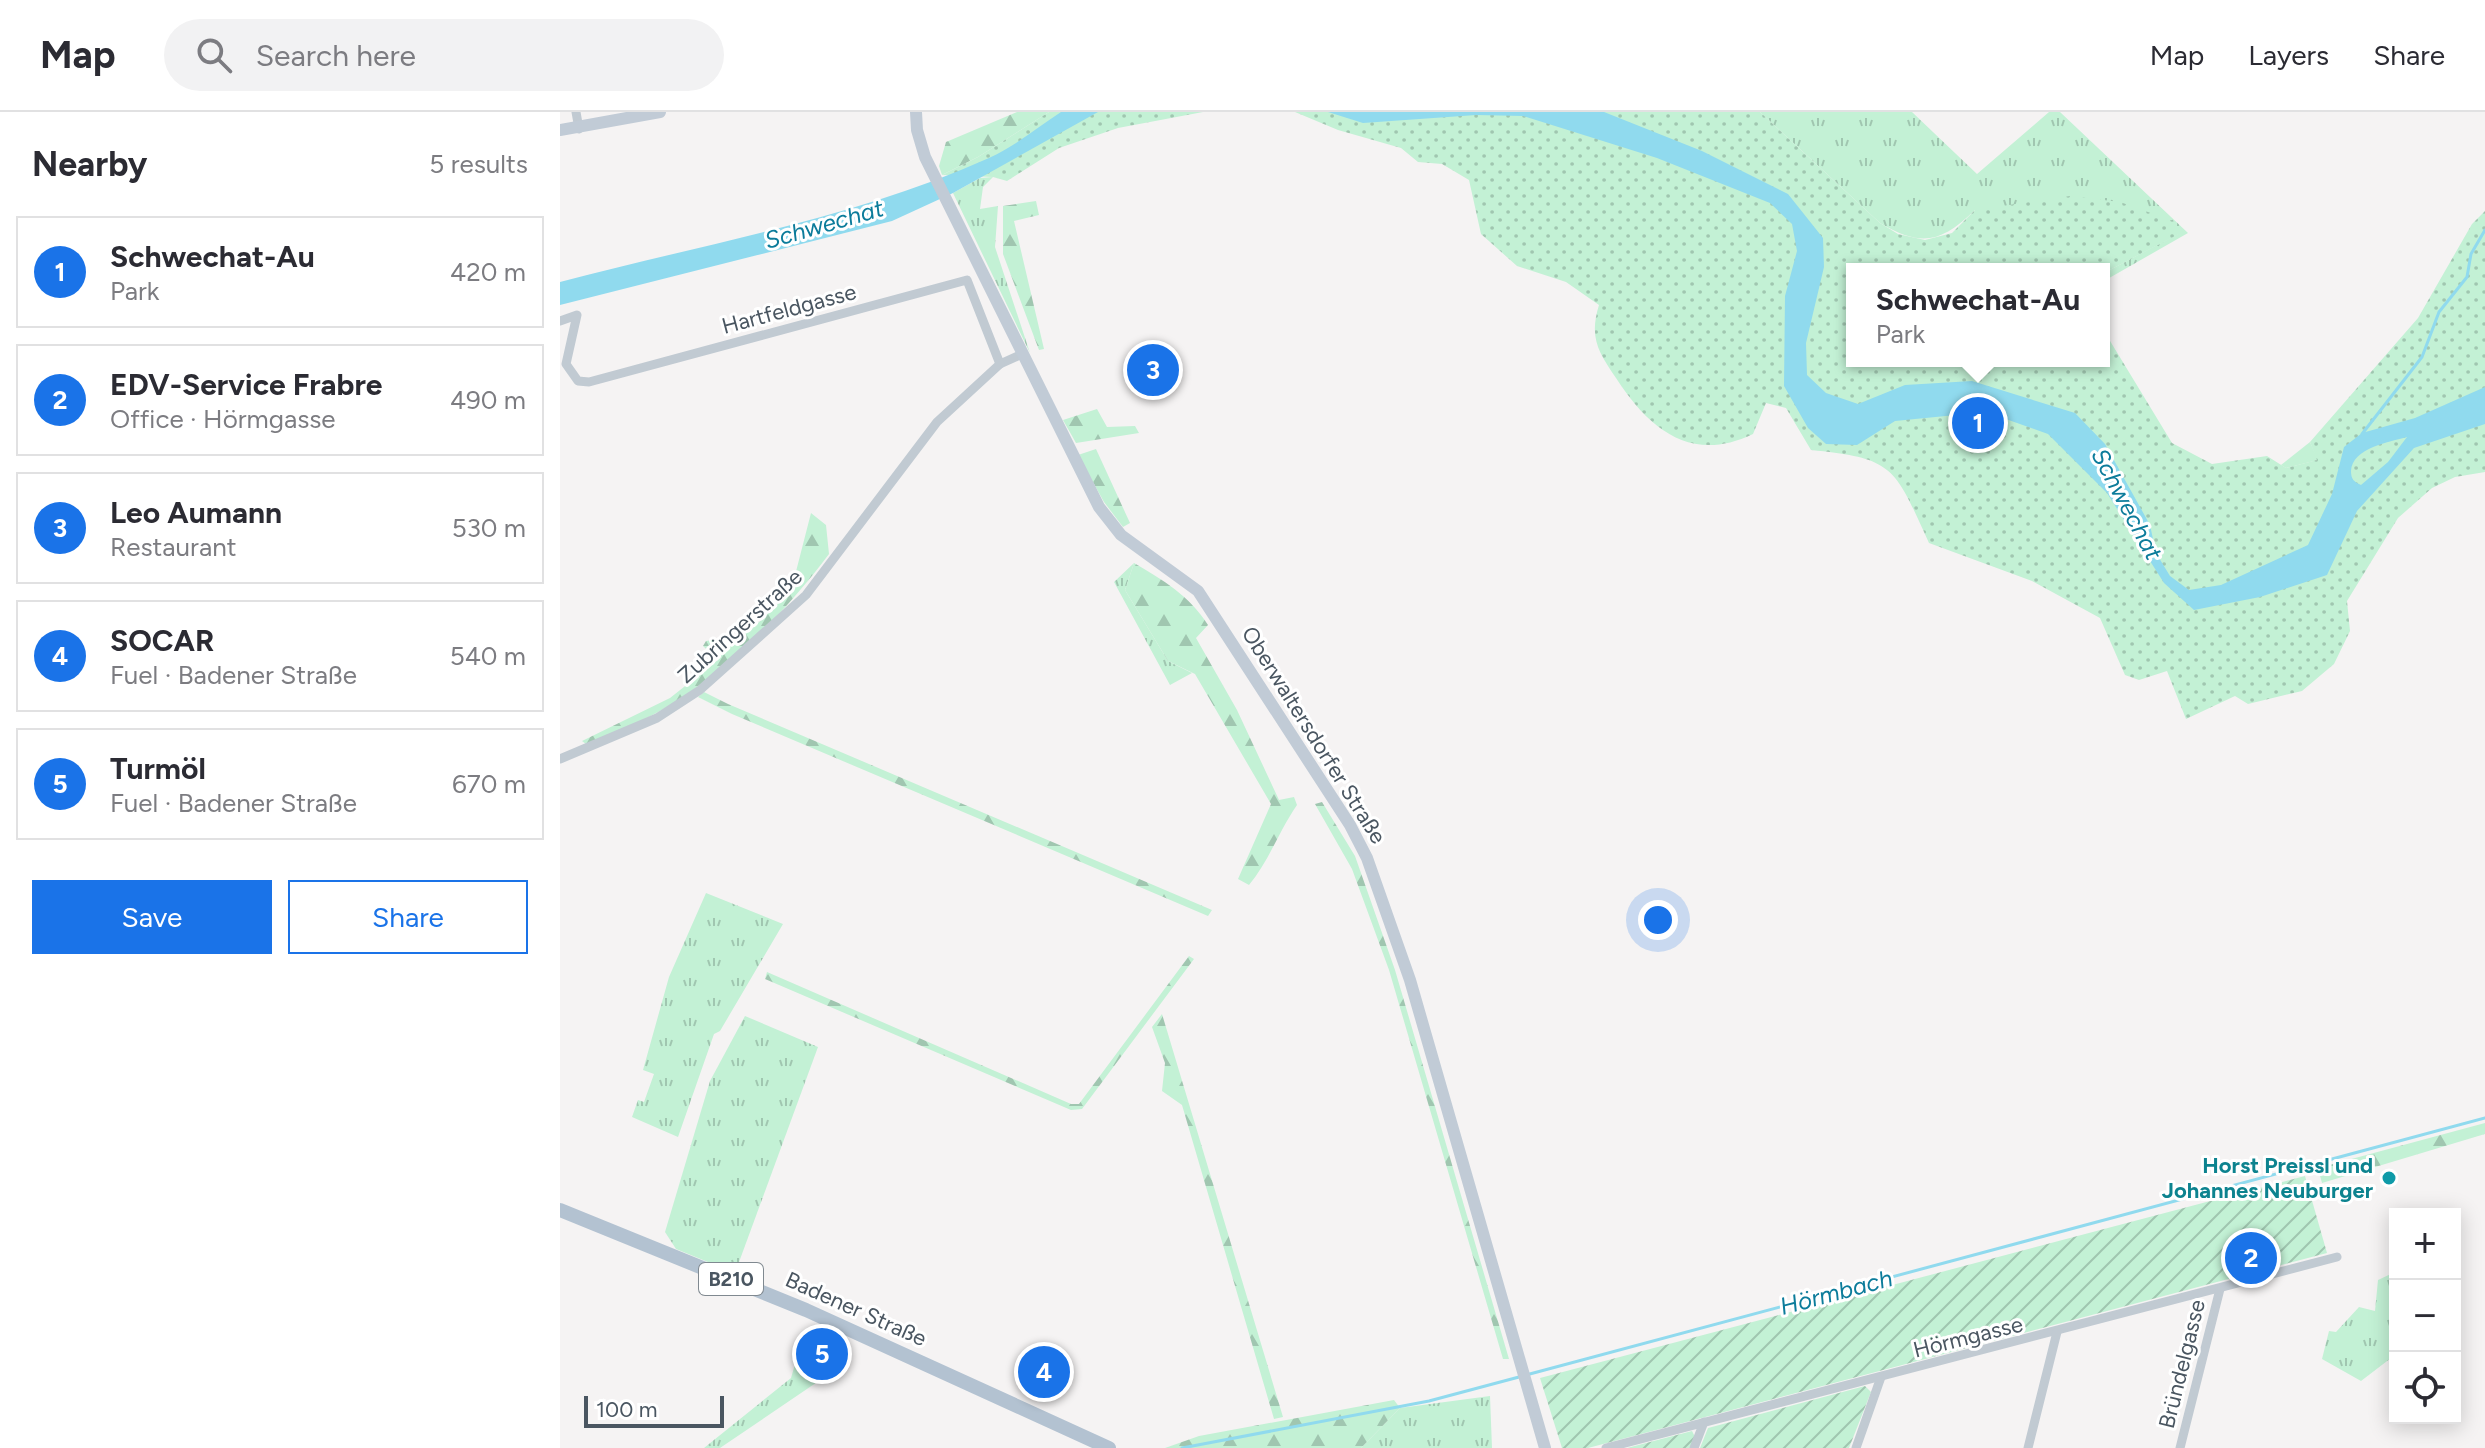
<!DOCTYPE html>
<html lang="en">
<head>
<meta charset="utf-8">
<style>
	body { margin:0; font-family:Figtree,sans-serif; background:#f2f2f3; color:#2b2b33 }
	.controls { position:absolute; right:24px; bottom:24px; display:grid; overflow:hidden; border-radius:0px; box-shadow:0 4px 20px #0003 }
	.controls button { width:72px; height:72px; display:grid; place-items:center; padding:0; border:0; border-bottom:2px solid #e1e1e2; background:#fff; color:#2b2b33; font:40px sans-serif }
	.scale { position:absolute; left:24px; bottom:20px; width:140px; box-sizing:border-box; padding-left:8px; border:4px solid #4a5661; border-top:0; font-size:22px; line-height:28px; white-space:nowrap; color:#4a5661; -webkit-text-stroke:6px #fff; paint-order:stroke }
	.you { position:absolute; left:1098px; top:808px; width:28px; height:28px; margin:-20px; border:6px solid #fff; border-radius:50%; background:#1a73e8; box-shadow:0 0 0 12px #1a73e833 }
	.badge { display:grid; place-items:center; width:52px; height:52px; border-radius:50%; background:#1a73e8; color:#fff; font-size:26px; font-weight:700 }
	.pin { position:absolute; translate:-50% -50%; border:4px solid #fff; box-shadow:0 2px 8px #0006 }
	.popup { position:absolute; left:1286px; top:151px; width:264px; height:104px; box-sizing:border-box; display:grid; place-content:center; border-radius:0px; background:#fff; filter:drop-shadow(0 2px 6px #0005); font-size:26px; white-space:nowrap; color:#7c7c81 }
	.popup b { font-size:30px; color:#2b2b33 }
	.popup::after { content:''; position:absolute; left:50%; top:100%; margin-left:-16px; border:16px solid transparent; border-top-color:#fff }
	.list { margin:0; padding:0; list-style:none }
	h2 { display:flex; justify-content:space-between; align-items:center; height:104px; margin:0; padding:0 32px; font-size:34px }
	h2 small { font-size:26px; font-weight:400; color:#7c7c81 }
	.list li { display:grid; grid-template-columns:52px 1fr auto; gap:24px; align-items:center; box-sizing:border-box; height:112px; margin:0 16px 16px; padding:0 16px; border:2px solid #e1e1e2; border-radius:0px }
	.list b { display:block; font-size:30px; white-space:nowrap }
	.list p { margin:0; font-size:26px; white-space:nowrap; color:#7c7c81 }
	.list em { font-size:26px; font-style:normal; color:#7c7c81 }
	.actions { display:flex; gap:16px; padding:24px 32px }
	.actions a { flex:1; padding:18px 0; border:2px solid #1a73e8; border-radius:0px; text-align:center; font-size:28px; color:#1a73e8 }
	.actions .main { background:#1a73e8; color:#fff }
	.icon { flex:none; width:44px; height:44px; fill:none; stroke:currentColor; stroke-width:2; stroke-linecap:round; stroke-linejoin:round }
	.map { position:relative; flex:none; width:1925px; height:1336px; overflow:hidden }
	header { display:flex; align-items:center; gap:48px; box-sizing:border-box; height:112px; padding:0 40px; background:#fff; border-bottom:2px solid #e1e1e2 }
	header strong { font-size:38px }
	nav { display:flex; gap:44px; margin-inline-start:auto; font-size:28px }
	.search { width:560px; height:72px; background:#f2f2f3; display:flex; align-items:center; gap:20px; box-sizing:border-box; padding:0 28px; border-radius:44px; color:#7c7c81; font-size:30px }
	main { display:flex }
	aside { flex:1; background:#fff }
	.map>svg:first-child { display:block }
	.grass { fill:url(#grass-tufts) }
	.forest { fill:url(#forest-firs) }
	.park { fill:url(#park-dots) }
	.garden { fill:url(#garden-furrows) }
	.water { fill:#90daee; fill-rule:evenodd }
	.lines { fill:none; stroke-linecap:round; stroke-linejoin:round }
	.stream { stroke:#90daee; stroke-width:3 }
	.street { stroke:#c1cad2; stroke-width:9 }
	.secondary { stroke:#c1cbd6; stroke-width:12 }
	.primary { stroke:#b3c2d1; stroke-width:14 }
	.culture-dot { fill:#0f9aa8; stroke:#fff; stroke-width:3 }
	.labels { text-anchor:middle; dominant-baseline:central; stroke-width:6; stroke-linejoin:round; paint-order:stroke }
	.shield { fill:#fff; stroke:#808990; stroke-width:2 }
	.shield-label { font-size:20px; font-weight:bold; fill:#4a5661 }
	.street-label { font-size:22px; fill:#4a5661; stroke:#fff }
	.culture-label { font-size:22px; font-weight:bold; fill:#0d838f; stroke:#fff; text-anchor:end }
	.water-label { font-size:24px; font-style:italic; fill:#0c7c9b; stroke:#fff }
</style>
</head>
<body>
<header>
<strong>Map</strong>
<div class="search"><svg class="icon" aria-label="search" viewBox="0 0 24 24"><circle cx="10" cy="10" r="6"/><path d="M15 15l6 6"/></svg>Search here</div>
<nav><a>Map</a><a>Layers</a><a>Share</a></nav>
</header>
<main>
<aside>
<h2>Nearby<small>5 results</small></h2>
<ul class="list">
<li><span class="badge">1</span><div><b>Schwechat-Au</b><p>Park</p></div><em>420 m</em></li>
<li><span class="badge">2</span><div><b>EDV-Service Frabre</b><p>Office · Hörmgasse</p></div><em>490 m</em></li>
<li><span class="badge">3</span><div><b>Leo Aumann</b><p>Restaurant</p></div><em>530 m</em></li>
<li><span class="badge">4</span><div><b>SOCAR</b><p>Fuel · Badener Straße</p></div><em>540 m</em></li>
<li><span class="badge">5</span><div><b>Turmöl</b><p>Fuel · Badener Straße</p></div><em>670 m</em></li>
</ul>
<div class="actions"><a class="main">Save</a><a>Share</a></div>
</aside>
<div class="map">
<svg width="1925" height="1336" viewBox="0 0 1925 1336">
	<defs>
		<pattern id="grass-tufts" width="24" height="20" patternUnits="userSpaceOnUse" patternTransform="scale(2)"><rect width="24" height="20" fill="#c3f1d5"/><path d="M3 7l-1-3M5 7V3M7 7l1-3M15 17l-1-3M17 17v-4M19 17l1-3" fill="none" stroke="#a0c6b0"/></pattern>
		<pattern id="forest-firs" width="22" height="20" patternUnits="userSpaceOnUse" patternTransform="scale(2)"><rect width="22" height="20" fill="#c3f1d5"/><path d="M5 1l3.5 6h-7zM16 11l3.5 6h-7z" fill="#a0c6b0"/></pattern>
		<pattern id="park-dots" width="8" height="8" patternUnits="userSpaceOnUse" patternTransform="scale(2)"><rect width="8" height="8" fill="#c3f1d5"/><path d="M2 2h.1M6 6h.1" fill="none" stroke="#a0c6b0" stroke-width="1.8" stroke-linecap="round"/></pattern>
		<pattern id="garden-furrows" width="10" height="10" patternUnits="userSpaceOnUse" patternTransform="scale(2)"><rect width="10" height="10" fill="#c3f1d5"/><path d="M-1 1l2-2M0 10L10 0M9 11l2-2" fill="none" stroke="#a0c6b0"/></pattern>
	</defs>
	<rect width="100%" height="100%" fill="#f5f3f3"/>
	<!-- grass -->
	<g class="grass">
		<path d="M1200 0H1352L1417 62 1489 0H1500L1628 121 1544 169V161L1618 122 1415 98C1382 130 1362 136 1320 111Z"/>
		<path d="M433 65 423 75 420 97 438 94 435 135 470 241 393 81 420 66Z"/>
		<path d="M1750 330 1758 348 1726 356 1721 353Z"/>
		<path d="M574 451 565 478 608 549 632 561 610 573 554 470Z"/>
		<path d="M146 781 223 812 160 919 154 922 118 1025 72 1005 78 988 84 990 94 962 83 958 109 865Z"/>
		<path d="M185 904 258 935 175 1161 116 1137 105 1120 150 969Z"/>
		<path d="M1835 1160V1243L1801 1269 1762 1247 1769 1219 1776 1220 1799 1195 1815 1199 1818 1168Z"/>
		<path d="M236 1249 272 1260 160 1336H144L231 1266Z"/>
		<path d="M930 1284 932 1336H801L840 1296Z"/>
	</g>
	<!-- forest -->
	<g class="forest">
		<path d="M457 0H489L418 45 382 63 379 54 386 30Z"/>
		<path d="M476 89 479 103 454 109 484 237 479 238 443 142V94Z"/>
		<path d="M537 297 547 315 575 314 579 321 516 331 503 308Z"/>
		<path d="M536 337 570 411 563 415 544 390 518 343Z"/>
		<path d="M251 401 266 413 269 442C227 498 174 552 115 590 87 608 56 620 26 632L22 629 110 586 158 548 143 534 146 529 176 525 194 515 231 479Z"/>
		<path d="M574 451C604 469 629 483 648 513L636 526 677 598 719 688 734 685 737 693C719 719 709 749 689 773L678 767 711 692 635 562 608 549 565 478Z"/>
		<path d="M144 580 168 592 652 798 648 804 172 602 138 585Z"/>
		<path d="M762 690 795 744 835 858 949 1247H943L829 858 792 757 755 692Z"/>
		<path d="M629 844 634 847 522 997 511 998 205 867 207 860 511 992H519Z"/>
		<path d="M602 902 723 1305 714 1307 622 993 602 979 605 951 592 915Z"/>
		<path d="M1925 1011V1022L1762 1071 1758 1056Z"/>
		<path d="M834 1288 840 1296 801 1336H605L639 1324Z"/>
	</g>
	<!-- park -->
	<g class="park">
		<path d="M489 0H643L558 16 499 36 447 69 433 65 382 63 418 45Z"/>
		<path d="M735 0H1200L1320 111 1338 122 1365 128 1392 121 1415 98 1510 84 1560 90 1616 110 1619 122 1544 161V157H1292V249H1544V219L1612 331 1652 352 1707 344 1726 356 1757 348 1750 330 1858 206 1912 112 1925 99V360L1895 365 1872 376 1838 406 1787 489 1790 519 1774 552 1742 579 1688 592 1675 584 1626 607 1607 559 1579 568 1565 563 1540 506 1472 469 1369 431C1335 357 1336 346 1251 338L1226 296 1206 291 1193 322C1131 352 1089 317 1056 266 1038 240 1029 225 1039 193L1006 170 957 154 921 122 909 68 882 52 858 50 841 36 778 18Z"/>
	</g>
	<!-- garden -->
	<g class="garden">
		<path d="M1745 1064 1767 1141 1028 1336H1002L980 1266Z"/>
		<path d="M1305 1274 1311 1280 1289 1336H1140L1148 1316Z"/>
		<path d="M1132 1319 1135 1325 1130 1336H1067Z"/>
	</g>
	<!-- water -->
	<g class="water">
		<path d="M501 0H538L393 81 332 109 0 193V170C143 132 293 107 429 46 454 35 478 15 501 0Z"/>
		<path d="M768 0H1044L1142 39 1228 82 1263 126 1264 155 1246 231 1247 263 1266 281 1298 292 1345 273 1412 269 1515 301 1545 332 1590 413 1596 441 1610 464 1629 478 1661 473 1748 433 1772 382 1784 335 1802 321 1855 306 1925 275V312L1854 336 1797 399 1767 463 1700 485 1634 498 1604 471 1547 381 1488 322 1426 300 1335 309 1297 333 1266 332 1248 316 1224 274 1225 184 1237 139 1232 112 1210 91 1097 46 963 4 916 3 803 11ZM1847 325 1828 350 1801 373C1794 370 1791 367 1791 359 1792 336 1829 330 1847 325Z"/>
	</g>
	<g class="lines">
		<!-- stream -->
		<g class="stream">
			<path d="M1802 322 1862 245 1879 200 1907 165 1911 142 1925 118"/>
			<path d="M966 1263 1925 1006"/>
			<path d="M622 1336 869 1289 959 1265"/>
		</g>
		<!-- street -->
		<g class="street">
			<path d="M16 0 19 17"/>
			<path d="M0 209 17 203 6 252 18 269 29 270 407 168 440 252 462 242"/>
			<path d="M0 647 97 606 140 578 246 483 377 310 440 252"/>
			<path d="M1046 1336 1777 1145"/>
			<path d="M1134 1336 1144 1310"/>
			<path d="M1296 1336 1321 1265"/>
			<path d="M1468 1336 1497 1220"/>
			<path d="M1620 1336 1660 1177"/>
		</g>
		<!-- secondary -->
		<g class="secondary">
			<path d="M356 0 357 18 365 45 539 395 561 423 638 479 790 713 807 746 850 868 985 1336"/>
			<path d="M0 18 100 0"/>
		</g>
		<!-- primary -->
		<path class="primary" d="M0 1098 246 1198 549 1336"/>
	</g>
	<!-- markers -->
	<circle class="culture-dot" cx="1829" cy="1066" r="8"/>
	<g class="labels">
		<!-- shield labels -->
		<rect class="shield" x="139" y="1151" width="64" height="32" rx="6"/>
		<g class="shield-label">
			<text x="171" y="1167">B210</text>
		</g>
		<!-- street labels -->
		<g class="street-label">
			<text transform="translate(229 197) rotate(-15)">Hartfeldgasse</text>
			<text transform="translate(180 514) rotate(-42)">Zubringerstraße</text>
			<text transform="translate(754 623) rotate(58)">Oberwaltersdorfer Straße</text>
			<text transform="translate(296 1197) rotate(24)">Badener Straße</text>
			<text transform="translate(1408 1225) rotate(-14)">Hörmgasse</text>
			<text transform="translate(1622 1252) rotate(-76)">Bründelgasse</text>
		</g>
		<!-- culture labels -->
		<g class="culture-label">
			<text x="1813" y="1053">Horst Preissl und<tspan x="1813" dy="25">Johannes Neuburger</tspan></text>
		</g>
		<!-- water labels -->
		<g class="water-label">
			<text transform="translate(264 112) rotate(-16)">Schwechat</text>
			<text transform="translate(1567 392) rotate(62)">Schwechat</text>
			<text transform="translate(1276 1180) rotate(-15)">Hörmbach</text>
		</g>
	</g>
</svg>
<div class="controls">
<button>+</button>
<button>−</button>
<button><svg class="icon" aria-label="locate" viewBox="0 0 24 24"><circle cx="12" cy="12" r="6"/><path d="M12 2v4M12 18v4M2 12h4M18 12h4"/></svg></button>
</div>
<div class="scale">100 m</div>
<div class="you"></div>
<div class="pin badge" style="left:1418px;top:311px">1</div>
<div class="popup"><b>Schwechat-Au</b>Park</div>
<div class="pin badge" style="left:1691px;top:1146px">2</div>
<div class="pin badge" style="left:593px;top:258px">3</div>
<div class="pin badge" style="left:484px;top:1260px">4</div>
<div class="pin badge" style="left:262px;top:1242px">5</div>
</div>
</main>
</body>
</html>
